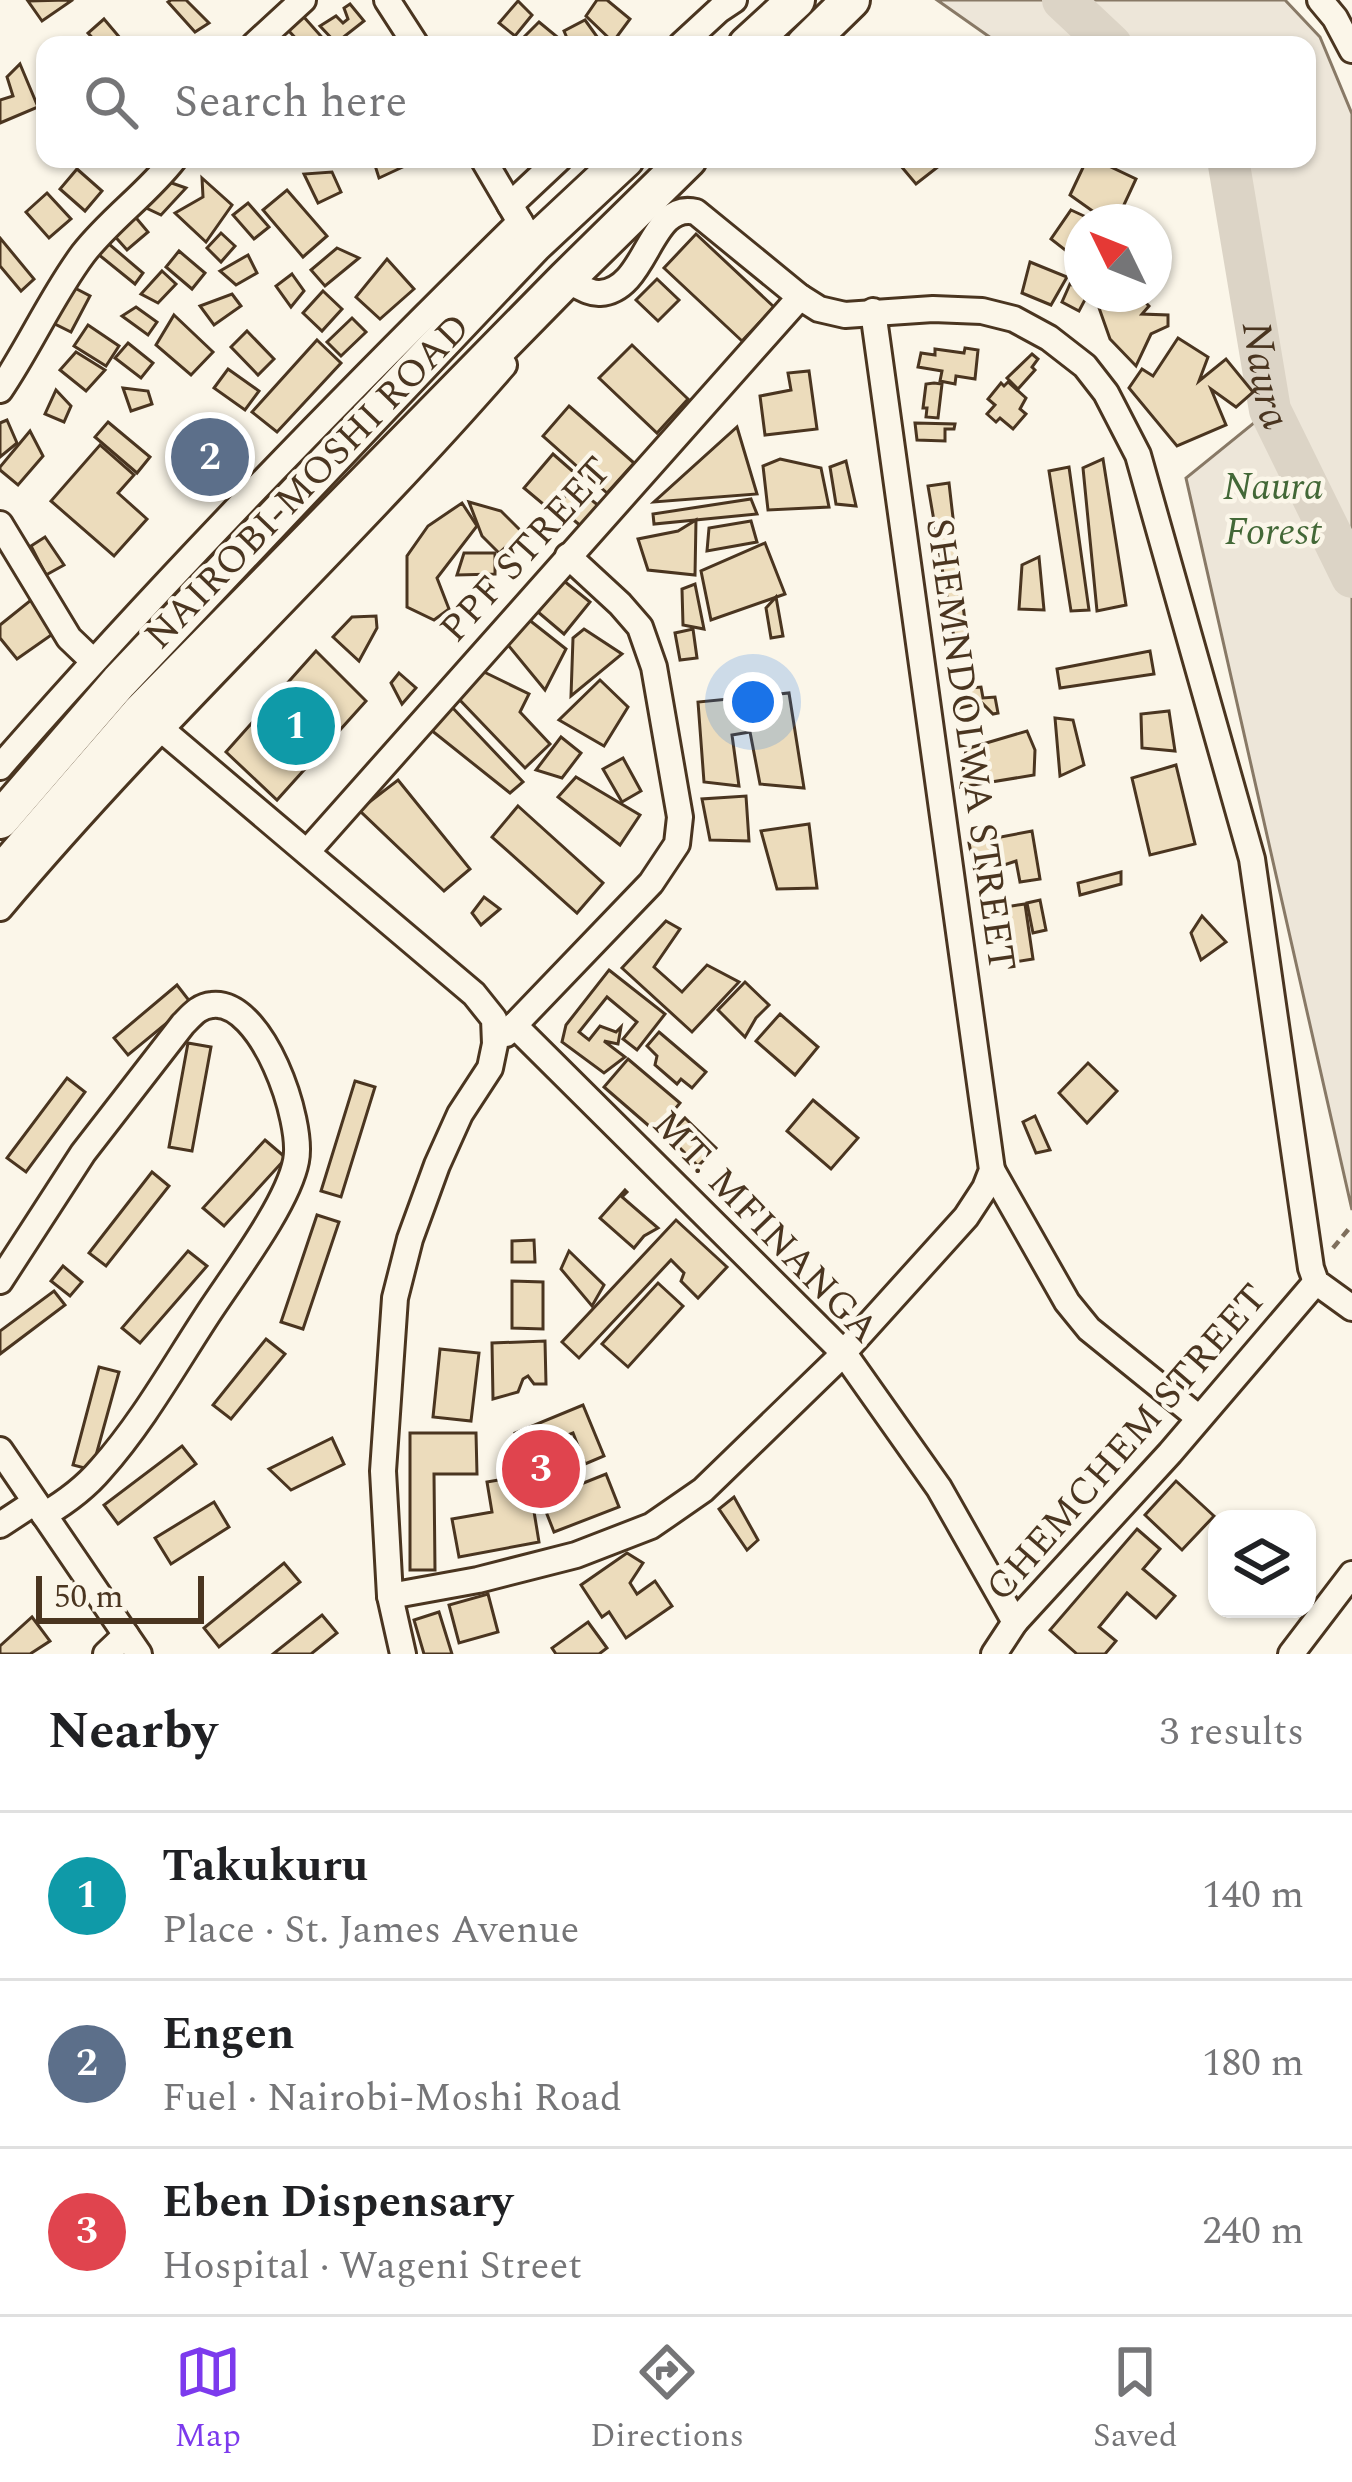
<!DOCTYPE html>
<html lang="en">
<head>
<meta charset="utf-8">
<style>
	body { margin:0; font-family:Spectral,serif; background:#f2f2f2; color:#202124 }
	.controls { position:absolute; right:36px; bottom:36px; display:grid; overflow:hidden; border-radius:24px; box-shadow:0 3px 9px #0004 }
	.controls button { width:108px; height:108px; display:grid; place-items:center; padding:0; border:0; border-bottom:3px solid #e0e0e0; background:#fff; color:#202124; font:60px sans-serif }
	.compass { position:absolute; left:1064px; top:204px; width:108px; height:108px; border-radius:50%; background:#fff; box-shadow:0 3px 9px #0004; rotate:313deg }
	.scale { position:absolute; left:36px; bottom:30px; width:168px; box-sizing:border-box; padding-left:12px; border:6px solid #4a3520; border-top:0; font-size:33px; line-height:42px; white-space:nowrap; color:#4a3520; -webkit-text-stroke:9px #fbf6e9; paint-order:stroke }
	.you { position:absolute; left:753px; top:702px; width:42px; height:42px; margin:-30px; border:9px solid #fff; border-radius:50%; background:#1a73e8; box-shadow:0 0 0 18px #1a73e833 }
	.badge { display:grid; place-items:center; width:78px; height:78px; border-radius:50%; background:#7c3aed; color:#fff; font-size:39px; font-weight:700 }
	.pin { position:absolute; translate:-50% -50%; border:6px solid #fff; box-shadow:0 3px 12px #0006 }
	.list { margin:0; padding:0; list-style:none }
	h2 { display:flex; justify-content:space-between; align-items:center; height:156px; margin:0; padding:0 48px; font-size:51px }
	h2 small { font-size:39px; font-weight:400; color:#757577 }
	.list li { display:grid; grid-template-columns:78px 1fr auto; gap:36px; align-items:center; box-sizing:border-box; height:168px; padding:0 48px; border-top:3px solid #e0e0e0 }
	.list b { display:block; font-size:45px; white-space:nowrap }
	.list p { margin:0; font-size:39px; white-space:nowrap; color:#757577 }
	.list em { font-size:39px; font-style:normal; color:#757577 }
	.icon { flex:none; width:66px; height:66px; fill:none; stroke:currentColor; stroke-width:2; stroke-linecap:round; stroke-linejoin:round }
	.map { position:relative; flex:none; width:1352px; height:1654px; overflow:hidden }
	.search { position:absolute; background:#fff; box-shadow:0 3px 9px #0004; left:36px; right:36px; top:36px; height:132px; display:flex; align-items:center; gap:30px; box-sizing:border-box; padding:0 42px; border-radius:24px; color:#757577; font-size:45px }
	.sheet { height:660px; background:#fff }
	nav { display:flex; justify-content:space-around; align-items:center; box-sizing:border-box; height:168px; border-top:3px solid #e0e0e0; background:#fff; font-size:33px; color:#757577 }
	nav a { display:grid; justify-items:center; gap:6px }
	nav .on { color:#7c3aed }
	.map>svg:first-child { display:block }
	.green { fill:#ede6d9; stroke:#887966; stroke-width:3 }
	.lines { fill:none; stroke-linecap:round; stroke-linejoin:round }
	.river { stroke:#dcd4c6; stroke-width:42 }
	.building { fill:#ecdcbc; stroke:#4a3520; stroke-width:3 }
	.minor-casing { stroke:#4a3520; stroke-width:30 }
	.highway-casing { stroke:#4a3520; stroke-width:42 }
	.path { stroke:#7f6f5c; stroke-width:4.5; stroke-dasharray:9 6; stroke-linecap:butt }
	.minor { stroke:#fbf6e9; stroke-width:24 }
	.highway { stroke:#fbf6e9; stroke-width:36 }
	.labels { text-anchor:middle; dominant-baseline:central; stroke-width:9; stroke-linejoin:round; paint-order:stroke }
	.street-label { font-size:39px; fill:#4a3520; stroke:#fbf6e9 }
	.park-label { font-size:39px; font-style:italic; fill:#436837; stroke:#fbf6e9 }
	.water-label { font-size:42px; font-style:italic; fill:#4a3520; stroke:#fbf6e9 }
</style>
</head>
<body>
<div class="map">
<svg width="1352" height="1654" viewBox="0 0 1352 1654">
	<rect width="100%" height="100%" fill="#fbf6e9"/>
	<!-- green -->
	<path class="green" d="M937 0H1285L1320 37 1352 114V1210L1186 478 1270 410 1228 159H1307V45H1001Z"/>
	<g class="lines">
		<!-- river -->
		<g class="river">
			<path d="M1063 0 1111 45"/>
			<path id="s1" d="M1228 159 1270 410 1352 577"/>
		</g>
	</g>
	<!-- building -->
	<g class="building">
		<path d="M68 0 71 1 42 21 28 1Z"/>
		<path d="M171 0H186L209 23 195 32 168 2Z"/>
		<path d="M597 0H607L630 19 613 42 586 16Z"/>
		<path d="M518 1 532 15 515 36 499 23Z"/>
		<path d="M350 4 364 21 336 43 320 26 336 16 343 23 348 19 344 8Z"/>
		<path d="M303 16 328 44 302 45 288 30Z"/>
		<path d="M104 19 126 45H99L88 33Z"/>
		<path d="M585 20 603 45H570L564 31Z"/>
		<path d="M539 22 561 40 558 45H516Z"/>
		<path d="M20 64 38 107 0 123V100L13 96 7 77Z"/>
		<path d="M373 159H420L379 178Z"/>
		<path d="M895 159H933L939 166 916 184Z"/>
		<path d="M1087 159H1094L1136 179 1116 222H1108L1070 195Z"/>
		<path d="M77 169 102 191 85 211 60 189Z"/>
		<path d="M332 172 341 192 318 203 304 174Z"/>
		<path d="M202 178 232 205 206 242 175 213 203 197Z"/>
		<path d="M166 181 186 188 161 215 140 205Z"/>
		<path d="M287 190 327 236 303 257 263 210Z"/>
		<path d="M47 193 71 219 49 238 26 212Z"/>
		<path d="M248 203 269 227 254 239 233 215Z"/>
		<path d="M1071 210 1097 222H1082V263L1051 239Z"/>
		<path d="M132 213 148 232 127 250 111 232Z"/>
		<path d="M221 233 235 246 221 262 207 248Z"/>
		<path d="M696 234 774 307 742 341 664 268Z"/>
		<path d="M0 238 34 279 21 291 0 266Z"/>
		<path d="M103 239 143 273 135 284 93 250Z"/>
		<path d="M337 248 359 258 325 286 311 270Z"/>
		<path d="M179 251 205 273 192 289 166 267Z"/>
		<path d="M248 255 257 273 236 285 220 271Z"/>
		<path d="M387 259 414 289 380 319 356 297Z"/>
		<path d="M1030 262 1067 277 1051 305 1022 293Z"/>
		<path d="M162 271 176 284 158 303 141 294Z"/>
		<path d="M292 274 304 291 291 307 276 286Z"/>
		<path d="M657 279 679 300 658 321 636 300Z"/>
		<path d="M1070 284 1082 290V294H1088L1079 311 1062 302Z"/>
		<path d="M71 286 90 296 71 332 53 323Z"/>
		<path d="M323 291 342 309 322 331 303 313Z"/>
		<path d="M232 294 241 306 214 325 200 306Z"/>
		<path d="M1109 294H1137L1149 306 1142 314 1168 315V326L1151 334 1136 366 1110 339 1098 305Z"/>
		<path d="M136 307 157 322 148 335 122 316Z"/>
		<path d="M174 315 213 352 191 375 156 345Z"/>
		<path d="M352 318 366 332 341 356 327 342Z"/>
		<path d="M88 325 119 346 106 366 74 346Z"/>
		<path d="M247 331 274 359 258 375 231 347Z"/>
		<path d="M1178 338 1208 357 1199 381 1226 359 1253 392 1236 407 1211 389 1226 425 1177 446 1129 388 1142 369 1153 376Z"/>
		<path d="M317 340 341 363 277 432 252 412Z"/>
		<path d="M128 343 153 363 141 378 115 358Z"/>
		<path d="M632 345 688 399 657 433 599 378Z"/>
		<path d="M965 348 978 350 975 379 956 376 955 384 940 381 942 371 918 367 921 353 935 355V349L964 353Z"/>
		<path d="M76 352 105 370 86 391 60 370Z"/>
		<path d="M1032 354 1038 359 1032 367 1035 370 1018 389 1007 378Z"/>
		<path d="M228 369 259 391 245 410 214 388Z"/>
		<path d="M809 371 817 429 765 435 760 396 791 390 788 373Z"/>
		<path d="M1008 382 1026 398 1020 409 1026 414 1013 429 1000 418 996 422 987 414 995 405 988 399 1001 383 1004 386Z"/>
		<path d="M934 383 942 384 938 418 926 417 927 408H923L926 384Z"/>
		<path d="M123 388 148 391 152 404 131 411Z"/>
		<path d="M56 390 71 406 64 422 45 414Z"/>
		<path d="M569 406 634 463 607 493 543 436Z"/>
		<path d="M7 420 17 443 0 457V423Z"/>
		<path d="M108 422 150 457 137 473 95 437Z"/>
		<path d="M915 423 955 424 954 429H945V441L917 440Z"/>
		<path d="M737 427 757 494 654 502Z"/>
		<path d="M30 431 43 456 18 485 0 470V467Z"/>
		<path d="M100 445 134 475 118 493 147 519 114 556 51 501Z"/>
		<path d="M553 454 577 475 549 509 524 488Z"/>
		<path d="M780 459 821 468 829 507 768 510 763 466Z"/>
		<path d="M1103 459 1126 605 1097 611 1083 468Z"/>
		<path d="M846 461 856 506 836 504 830 467Z"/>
		<path d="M1069 467 1089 610 1071 611 1049 471Z"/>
		<path d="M949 483 968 648 956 649 928 486Z"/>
		<path d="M574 486 599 506 582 527 557 506Z"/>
		<path d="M751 499 757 514 654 524 653 514Z"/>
		<path d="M469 502 501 511 522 532 499 553 482 536Z"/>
		<path d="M462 503 477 526 437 578 449 609 434 620 407 607V556L428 526Z"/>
		<path d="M696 520 695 575 648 570 638 539 678 531Z"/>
		<path d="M751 521 757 542 707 551 709 528Z"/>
		<path d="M45 537 64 565 46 575 31 546Z"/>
		<path d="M765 543 785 594 711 620 701 571Z"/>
		<path d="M464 553H495V574L457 575Z"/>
		<path d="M1039 557 1044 610 1019 609 1022 565Z"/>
		<path d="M564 581 590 602 564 634 538 612Z"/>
		<path d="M695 584 704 629 683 625 682 589Z"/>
		<path d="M776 597 783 636 771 638 766 608Z"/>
		<path d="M31 600 57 631 17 659 0 638V625Z"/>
		<path d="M376 616 377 628 359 661 333 637 352 617Z"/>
		<path d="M528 619 566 649 545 690 508 645Z"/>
		<path d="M584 629 622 654 571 696 573 638Z"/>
		<path d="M693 629 697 658 680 660 675 633Z"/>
		<path d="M316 651 366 701 277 800 226 752Z"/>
		<path d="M1150 651 1154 674 1060 688 1057 669Z"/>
		<path d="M482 671 529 694 520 712 550 744 525 768 456 696Z"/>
		<path d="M399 673 416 688 402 704 391 683Z"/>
		<path d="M600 680 628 707 604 746 559 720Z"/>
		<path d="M981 687 983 698 995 697 998 713 993 714 982 703 960 708 959 689Z"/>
		<path d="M789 693 804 788 760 784 750 732 732 735 739 786 704 782 698 702Z"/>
		<path d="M450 705 523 782 510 793 431 730Z"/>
		<path d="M1169 711 1175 751 1142 748 1141 714Z"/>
		<path d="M1055 718 1073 720 1084 765 1060 776Z"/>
		<path d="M1027 731 1035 750 1034 775 961 787 966 749Z"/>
		<path d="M561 737 581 753 562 778 536 770Z"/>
		<path d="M623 758 641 791 622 802 603 769Z"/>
		<path d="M1176 765 1195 844 1150 855 1132 778Z"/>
		<path d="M576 777 640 815 620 845 558 797Z"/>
		<path d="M398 780 470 869 444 891 359 810Z"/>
		<path d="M746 796 749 841 710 840 702 799Z"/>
		<path d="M518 806 603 883 577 913 492 837Z"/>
		<path d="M809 824 817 888 777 889 761 831Z"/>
		<path d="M1032 831 1040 879 1020 882 1016 861 998 867 991 858 975 872 969 843Z"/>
		<path d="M1121 872V884L1080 895 1078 883Z"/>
		<path d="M484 897 500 909 481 925 472 913Z"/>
		<path d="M1040 900 1046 930 1033 933 1027 903Z"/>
		<path d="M1025 904 1033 959 1014 962 1005 907Z"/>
		<path d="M1202 916 1226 942 1201 960 1191 933Z"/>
		<path d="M666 921 680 929 654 967 682 992 707 965 739 982 692 1032 622 968Z"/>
		<path d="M609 970 665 1014 637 1050 623 1039 637 1022 607 997 579 1032 589 1040 600 1026 616 1032 621 1027 618 1044 604 1041 625 1057 604 1073 562 1042 566 1025Z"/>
		<path d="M745 982 769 1005 756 1018 745 1037 718 1010Z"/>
		<path d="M177 985 191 1003 128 1055 114 1038Z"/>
		<path d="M780 1014 818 1047 795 1075 756 1041Z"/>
		<path d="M659 1032 706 1072 692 1088 681 1079 677 1084 655 1065 657 1056 647 1046Z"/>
		<path d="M188 1043 211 1047 192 1151 169 1147Z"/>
		<path d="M628 1059 680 1103 656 1132 604 1087Z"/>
		<path d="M1088 1063 1117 1091 1087 1123 1059 1093Z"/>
		<path d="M67 1078 85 1092 26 1172 7 1158Z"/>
		<path d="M355 1081 375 1087 341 1197 321 1191Z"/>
		<path d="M813 1100 858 1138 831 1169 787 1131Z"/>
		<path d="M1035 1116 1050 1150 1036 1153 1023 1122Z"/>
		<path d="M685 1118 716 1148 698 1166 668 1136Z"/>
		<path d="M265 1140 286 1158 224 1226 203 1208Z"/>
		<path d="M152 1172 169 1186 106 1266 89 1253Z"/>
		<path d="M625 1190 627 1192 622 1197 658 1228 644 1236 634 1248 600 1218Z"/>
		<path d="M317 1215 339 1222 303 1329 281 1322Z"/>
		<path d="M676 1220 727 1267 698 1298 681 1281 684 1273 671 1260 579 1358 562 1342Z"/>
		<path d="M534 1240 535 1262H512V1241Z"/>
		<path d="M188 1251 207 1266 140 1343 122 1328Z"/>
		<path d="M569 1251 604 1285 592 1306 561 1269Z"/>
		<path d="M63 1266 82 1282 70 1296 51 1281Z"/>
		<path d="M512 1281 543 1282V1329L512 1328Z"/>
		<path d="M658 1283 683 1306 628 1367 602 1344Z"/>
		<path d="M54 1291 65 1305 0 1354V1331Z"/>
		<path d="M266 1339 285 1354 231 1419 213 1405Z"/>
		<path d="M545 1341 546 1384H534L528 1376 523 1379 518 1392 493 1399 492 1343Z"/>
		<path d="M440 1349 479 1353 471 1421 433 1417Z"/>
		<path d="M99 1367 119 1372 92 1470 73 1465Z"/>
		<path d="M583 1405 604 1456 585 1464 573 1433 542 1445 561 1492 606 1474 619 1507 554 1532 515 1433Z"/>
		<path d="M410 1433H476L477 1474H434L435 1570H410Z"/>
		<path d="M332 1438 344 1464 291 1490 269 1469Z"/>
		<path d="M182 1446 196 1464 118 1524 104 1505Z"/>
		<path d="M528 1475 539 1542 459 1557 452 1519 492 1512 487 1482Z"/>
		<path d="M1176 1481 1214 1516 1182 1550 1145 1515Z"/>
		<path d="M734 1497 758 1540 747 1550 719 1509Z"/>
		<path d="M214 1502 229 1527 171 1564 155 1538Z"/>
		<path d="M1137 1529 1160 1549 1143 1569 1175 1596 1156 1618 1127 1593 1099 1627 1116 1641 1105 1654H1077L1050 1630Z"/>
		<path d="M627 1553 643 1563 630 1583 637 1594 655 1581 672 1606 626 1638 609 1612 602 1617 581 1585Z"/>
		<path d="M284 1563 300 1582 219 1647 204 1628Z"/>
		<path d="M488 1594 498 1632 459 1643 449 1605Z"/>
		<path d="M439 1612 452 1654H424L414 1620Z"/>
		<path d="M322 1615 337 1633 311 1654H273Z"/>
		<path d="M32 1617 50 1641 30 1654H0V1646Z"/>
		<path d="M588 1622 607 1648 599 1654H556L552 1648Z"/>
	</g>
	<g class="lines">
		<!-- minor casing -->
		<g class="minor-casing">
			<g id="minor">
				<path d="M387 0 416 45"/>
				<path d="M1320 0 1335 18 1352 50"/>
				<path d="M254 45 303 0"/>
				<path d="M681 45 719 10 734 0"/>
				<path d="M483 159 526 232"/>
				<path d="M510 205 559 159"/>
				<path d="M565 280C576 284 589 294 600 293 648 290 649 200 696 212L800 297 819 309 845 315 933 309 982 311 1014 319 1049 338 1085 366 1106 393 1138 455 1252 859 1311 1268 1316 1282 1352 1308"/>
				<path d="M0 390C30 346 51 297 83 254 110 219 147 194 174 159"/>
				<path d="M0 524 69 638 93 661"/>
				<path d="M141 712 474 994 494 1019 495 1044 490 1068 460 1114 437 1165 410 1239 395 1298 383 1471 390 1596 403 1654"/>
				<path d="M0 767C165 578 341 398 520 222"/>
				<path d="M307 852 800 297"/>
				<path d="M0 908C159 719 342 551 504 365"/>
				<path d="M514 1025 843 1352 939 1488 1015 1622"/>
				<path d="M506 1034 651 883 677 844 680 817 654 667 640 627 620 604 568 556"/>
				<path d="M992 1170 1067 1302 1089 1329 1199 1418"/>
				<path d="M0 1281 83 1153 183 1024C192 1015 199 1006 212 1005 262 999 304 1121 296 1161 288 1203 235 1273 210 1311 175 1364 143 1422 101 1469 85 1488 66 1502 44 1515"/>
				<path d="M0 1450 139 1654"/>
				<path d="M0 1525 35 1502"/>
				<path d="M390 1596 478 1580 576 1555 651 1526 703 1490 835 1362 966 1217 985 1188 992 1170 873 311"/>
				<path d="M106 1654 126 1635"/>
				<path d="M994 1654 1015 1622 1170 1453 1316 1282"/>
				<path d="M1291 1654 1352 1574"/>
			</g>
		</g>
		<!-- highway casing -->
		<g class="highway-casing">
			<g id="highway">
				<path d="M747 45 796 0"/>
				<path d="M805 45 851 0"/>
				<path d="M0 820 119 682 533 245 625 159"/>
				<path d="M0 875 141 712 565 280 688 159"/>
			</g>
		</g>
		<!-- path -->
		<path class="path" d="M1333 1248 1352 1225"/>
		<!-- minor -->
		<use href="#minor" class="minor"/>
		<!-- highway -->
		<use href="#highway" class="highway"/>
	</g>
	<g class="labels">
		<!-- street labels -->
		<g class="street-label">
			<text transform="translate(308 482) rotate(-46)">NAIROBI-MOSHI ROAD</text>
			<text transform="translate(526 550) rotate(-48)">PPF STREET</text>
			<text transform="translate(970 745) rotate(82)">SHEMNDOLWA STREET</text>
			<text transform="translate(765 1227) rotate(46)">MT. MFINANGA</text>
			<text transform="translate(1127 1443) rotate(-49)">CHEMCHEM STREET</text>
		</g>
		<!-- park labels -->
		<g class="park-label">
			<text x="1273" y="487">Naura<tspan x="1273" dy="45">Forest</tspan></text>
		</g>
		<!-- water labels -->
		<g class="water-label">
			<text stroke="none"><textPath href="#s1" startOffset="219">Naura</textPath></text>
		</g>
	</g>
</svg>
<div class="controls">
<button><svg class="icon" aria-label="layers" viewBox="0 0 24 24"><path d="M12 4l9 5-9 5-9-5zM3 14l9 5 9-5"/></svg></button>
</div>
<svg class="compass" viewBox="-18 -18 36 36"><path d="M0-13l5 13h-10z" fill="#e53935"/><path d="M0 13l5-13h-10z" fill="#757577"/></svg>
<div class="scale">50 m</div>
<div class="you"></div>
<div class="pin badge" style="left:296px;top:726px;background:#0f9aa8">1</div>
<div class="pin badge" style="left:210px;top:457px;background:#5c6f8a">2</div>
<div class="pin badge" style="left:541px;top:1469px;background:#e0444e">3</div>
<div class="search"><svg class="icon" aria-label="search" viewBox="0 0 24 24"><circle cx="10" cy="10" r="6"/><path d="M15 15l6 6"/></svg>Search here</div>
</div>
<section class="sheet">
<h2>Nearby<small>3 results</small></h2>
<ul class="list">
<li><span class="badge" style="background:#0f9aa8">1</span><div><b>Takukuru</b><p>Place · St. James Avenue</p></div><em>140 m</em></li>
<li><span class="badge" style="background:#5c6f8a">2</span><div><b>Engen</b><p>Fuel · Nairobi-Moshi Road</p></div><em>180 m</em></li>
<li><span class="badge" style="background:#e0444e">3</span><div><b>Eben Dispensary</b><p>Hospital · Wageni Street</p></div><em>240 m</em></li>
</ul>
</section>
<nav>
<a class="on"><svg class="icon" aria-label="map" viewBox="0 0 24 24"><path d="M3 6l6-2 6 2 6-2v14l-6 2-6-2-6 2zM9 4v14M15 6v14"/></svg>Map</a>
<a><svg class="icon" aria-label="directions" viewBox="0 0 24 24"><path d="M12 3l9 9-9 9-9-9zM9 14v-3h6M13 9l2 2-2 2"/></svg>Directions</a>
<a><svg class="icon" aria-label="saved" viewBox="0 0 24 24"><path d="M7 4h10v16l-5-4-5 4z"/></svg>Saved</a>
</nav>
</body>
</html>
